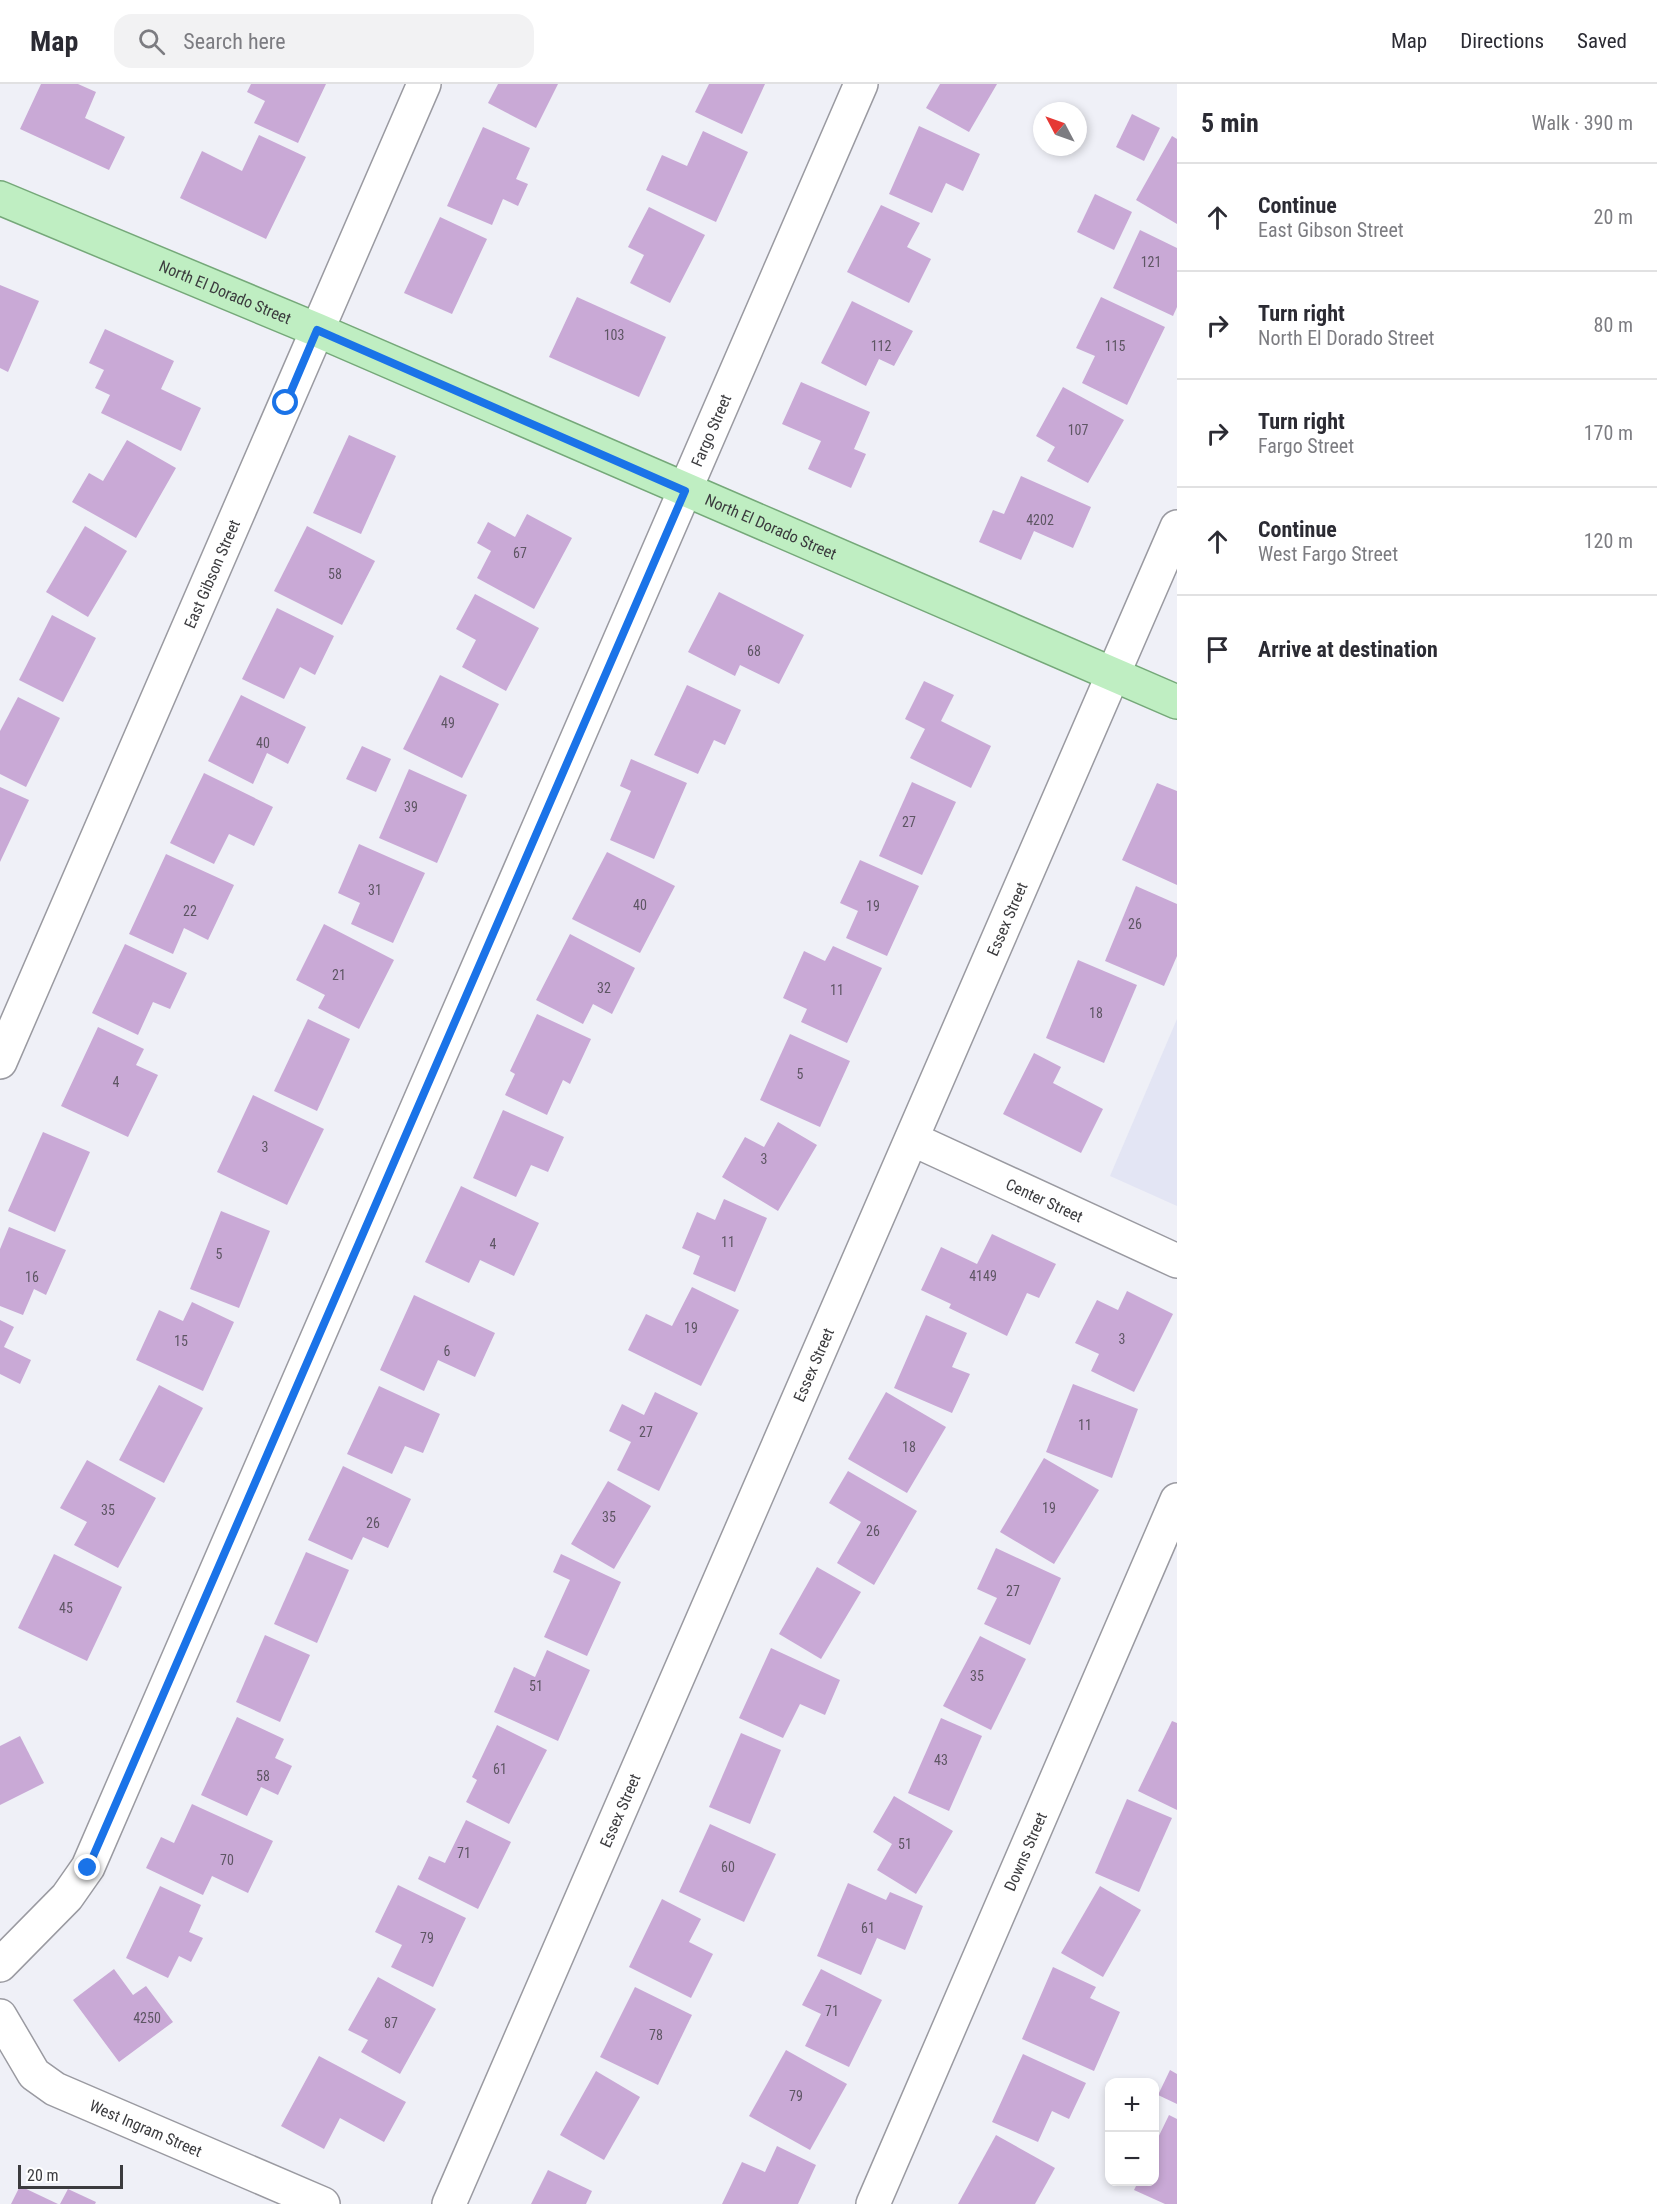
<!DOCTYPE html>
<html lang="en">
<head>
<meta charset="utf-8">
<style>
	body { margin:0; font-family:"Roboto Condensed",sans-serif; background:#f2f2f3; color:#2b2b33 }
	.controls { position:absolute; right:18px; bottom:18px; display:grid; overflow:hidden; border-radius:12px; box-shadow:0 3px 9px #0003 }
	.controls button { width:54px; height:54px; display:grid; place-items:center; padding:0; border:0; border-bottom:2px solid #e1e1e2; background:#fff; color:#2b2b33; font:30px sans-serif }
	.compass { position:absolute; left:1033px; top:18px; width:54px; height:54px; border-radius:50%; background:#fff; box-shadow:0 3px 9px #0003; rotate:311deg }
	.scale { position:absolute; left:18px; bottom:15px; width:105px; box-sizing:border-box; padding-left:6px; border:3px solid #3b3b3e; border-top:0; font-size:16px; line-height:21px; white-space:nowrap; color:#3b3b3e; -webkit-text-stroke:4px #fefefe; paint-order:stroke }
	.stop { position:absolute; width:18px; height:18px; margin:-14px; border:4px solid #1a73e8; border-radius:50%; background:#fff }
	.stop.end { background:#1a73e8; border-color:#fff; box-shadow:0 2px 6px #0008 }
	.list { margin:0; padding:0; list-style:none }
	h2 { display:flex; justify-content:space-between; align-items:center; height:78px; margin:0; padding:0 24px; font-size:26px }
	h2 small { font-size:20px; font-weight:400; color:#7c7c81 }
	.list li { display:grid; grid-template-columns:39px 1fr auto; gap:18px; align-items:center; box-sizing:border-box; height:108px; padding:0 24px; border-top:2px solid #e1e1e2 }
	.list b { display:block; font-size:22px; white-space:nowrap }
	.list p { margin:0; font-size:20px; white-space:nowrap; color:#7c7c81 }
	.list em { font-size:20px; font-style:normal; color:#7c7c81 }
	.icon { flex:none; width:33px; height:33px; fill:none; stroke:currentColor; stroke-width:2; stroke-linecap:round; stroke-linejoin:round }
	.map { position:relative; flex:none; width:1177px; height:2120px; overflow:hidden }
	header { display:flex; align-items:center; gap:36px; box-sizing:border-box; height:84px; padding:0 30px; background:#fff; border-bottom:2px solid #e1e1e2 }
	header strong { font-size:28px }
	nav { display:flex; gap:33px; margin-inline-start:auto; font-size:21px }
	.search { width:420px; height:54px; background:#f2f2f3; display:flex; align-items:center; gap:15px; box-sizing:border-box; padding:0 21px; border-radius:18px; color:#7c7c81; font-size:22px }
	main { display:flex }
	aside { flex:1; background:#fff }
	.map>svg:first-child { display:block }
	.built { fill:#e3e5f4 }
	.building { fill:#c9a9d6 }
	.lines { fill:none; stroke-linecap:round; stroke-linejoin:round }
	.minor-casing { stroke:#9a9aa1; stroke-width:36 }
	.major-casing { stroke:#75a879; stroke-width:36 }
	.minor { stroke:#fff; stroke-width:33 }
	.major { stroke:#bfeec2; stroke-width:33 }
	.route { stroke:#1a73e8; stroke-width:8 }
	.labels { text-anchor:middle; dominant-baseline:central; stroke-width:6; stroke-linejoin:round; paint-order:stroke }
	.number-label { font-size:14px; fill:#5e5664 }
	.street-label { font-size:16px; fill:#3b3b3e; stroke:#fefefe }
</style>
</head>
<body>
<header>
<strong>Map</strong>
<div class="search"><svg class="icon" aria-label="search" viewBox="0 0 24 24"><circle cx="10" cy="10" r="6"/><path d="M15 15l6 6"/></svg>Search here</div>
<nav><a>Map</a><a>Directions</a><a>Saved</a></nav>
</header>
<main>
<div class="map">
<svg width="1177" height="2120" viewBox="0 0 1177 2120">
	<rect width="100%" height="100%" fill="#eff0f7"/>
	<!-- built -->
	<path class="built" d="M1177 935V1122L1110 1092Z"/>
	<!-- building -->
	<g class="building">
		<path d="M41 0H78L96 8 85 34 125 53 109 86 20 45Z"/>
		<path d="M251 0H326L298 59 254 39 265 17 247 8Z"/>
		<path d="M498 0H558L536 44 488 19Z"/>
		<path d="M709 0H765L742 50 695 28Z"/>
		<path d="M940 0H997L969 48 926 24Z"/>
		<path d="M1132 30 1160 44 1144 77 1116 63Z"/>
		<path d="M919 42 980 70 963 107 946 99 932 129 889 110Z"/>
		<path d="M483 43 530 64 516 95 528 100 518 122 503 115 492 141 447 122Z"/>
		<path d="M703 47 748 68 716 138 646 106 662 71 687 82Z"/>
		<path d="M259 51 306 73 266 155 180 114 202 67 242 87Z"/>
		<path d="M1172 52 1177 55V140L1136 116Z"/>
		<path d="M1095 110 1132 128 1114 166 1077 148Z"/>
		<path d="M881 121 920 139 907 163 931 175 909 219 847 188Z"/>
		<path d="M649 123 705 151 670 219 630 199 644 171 628 163Z"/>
		<path d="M440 133 487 155 452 230 404 209Z"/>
		<path d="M1140 146 1177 164V223L1173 232 1113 204Z"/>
		<path d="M0 201 39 217 8 288 0 284Z"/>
		<path d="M577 213 666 253 639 313 549 273Z"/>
		<path d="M1101 213 1165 243 1127 321 1082 299 1095 272 1076 264Z"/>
		<path d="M852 217 913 247 894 282 879 275 866 302 821 279Z"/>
		<path d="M105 245 174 277 161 305 201 324 181 367 101 329 110 311 95 304 104 286 89 279Z"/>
		<path d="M801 298 870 328 854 365 866 370 851 404 808 385 821 357 782 340Z"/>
		<path d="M1063 303 1124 336 1088 399 1047 377 1055 363 1036 352Z"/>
		<path d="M349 351 396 372 361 450 313 429Z"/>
		<path d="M127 356 176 384 136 454 72 418 89 389 103 397Z"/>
		<path d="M1021 392 1091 423 1073 464 1034 447 1021 476 979 458 993 426 1004 430Z"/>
		<path d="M527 430 572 454 534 525 477 494 491 467 477 459 488 438 515 453Z"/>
		<path d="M85 442 127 467 88 533 46 508Z"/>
		<path d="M307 442 375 477 342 541 274 507Z"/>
		<path d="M719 508 804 551 779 600 740 581 735 592 688 568Z"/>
		<path d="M475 510 539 544 506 607 462 583 476 556 456 545Z"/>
		<path d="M277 524 334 552 315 591 300 583 284 615 242 595Z"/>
		<path d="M52 531 96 554 63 618 19 596Z"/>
		<path d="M440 591 499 620 462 694 403 665Z"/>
		<path d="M924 597 954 611 941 637 991 662 971 704 910 674 925 645 905 635Z"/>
		<path d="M687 601 741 626 725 661 714 656 698 690 654 671Z"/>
		<path d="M241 611 306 643 288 680 267 669 253 700 208 677Z"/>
		<path d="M18 613 60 634 26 703 0 690V647Z"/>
		<path d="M362 662 391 675 376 708 346 695Z"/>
		<path d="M631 675 687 699 654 775 610 756 631 707 620 702Z"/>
		<path d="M409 685 467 711 437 779 379 754Z"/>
		<path d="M204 689 273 723 254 762 229 750 214 780 170 759Z"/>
		<path d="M912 698 956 718 922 791 879 772Z"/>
		<path d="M1157 699 1177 707V801L1122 776Z"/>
		<path d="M0 703 29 716 0 778Z"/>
		<path d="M359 760 425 789 393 859 351 840 360 819 338 809Z"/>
		<path d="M607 768 675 802 640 869 572 835Z"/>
		<path d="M166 770 234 801 208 856 184 844 173 870 129 850Z"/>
		<path d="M860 776 919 802 887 872 846 854 858 827 840 819Z"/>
		<path d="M1136 802 1177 820V872L1164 902 1105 877Z"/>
		<path d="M324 840 394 876 359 945 318 924 325 911 296 896Z"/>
		<path d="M570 850 635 884 612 930 593 920 583 940 536 916Z"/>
		<path d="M125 860 187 889 170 925 153 918 138 951 92 929Z"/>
		<path d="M833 862 882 884 847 959 801 938 807 925 783 914 804 867 825 877Z"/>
		<path d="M1078 876 1137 901 1104 979 1046 954Z"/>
		<path d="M537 930 591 955 570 1000 563 996 547 1031 505 1011 515 990 510 987Z"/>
		<path d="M308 935 350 955 317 1027 274 1007Z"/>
		<path d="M98 943 144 965 136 981 158 991 128 1053 61 1022Z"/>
		<path d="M790 950 850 977 820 1043 760 1016Z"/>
		<path d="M1034 969 1061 983 1053 999 1103 1025 1081 1069 1003 1030Z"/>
		<path d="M253 1011 324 1045 287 1121 217 1088Z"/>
		<path d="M503 1026 564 1053 548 1088 531 1081 516 1113 473 1094Z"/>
		<path d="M778 1038 817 1061 778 1127 722 1093 745 1053 764 1063Z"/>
		<path d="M43 1048 90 1068 55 1148 8 1127Z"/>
		<path d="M461 1102 539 1139 514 1192 480 1176 469 1199 425 1178Z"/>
		<path d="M724 1115 767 1134 735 1208 693 1190 700 1172 682 1164 697 1128 715 1136Z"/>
		<path d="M221 1127 270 1147 239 1224 190 1205Z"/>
		<path d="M9 1143 66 1166 46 1211 34 1205 23 1231 0 1222V1165Z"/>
		<path d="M992 1150 1056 1180 1039 1214 1027 1209 1007 1252 949 1224 951 1220 921 1206 941 1163 977 1180Z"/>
		<path d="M692 1203 739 1226 701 1302 628 1266 646 1230 672 1242Z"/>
		<path d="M1127 1207 1173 1230 1134 1308 1091 1287 1099 1270 1075 1259 1097 1216 1118 1226Z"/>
		<path d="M414 1211 495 1249 475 1293 438 1276 424 1307 380 1286Z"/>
		<path d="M192 1218 234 1238 203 1307 136 1276 159 1226 183 1237Z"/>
		<path d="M926 1231 967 1249 952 1283 970 1290 952 1329 894 1304Z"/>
		<path d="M0 1236 14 1243 4 1263 31 1276 20 1300 0 1290Z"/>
		<path d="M1073 1300 1138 1325 1112 1394 1046 1368Z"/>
		<path d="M159 1301 203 1324 164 1399 119 1376Z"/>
		<path d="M379 1302 440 1330 423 1369 405 1362 392 1390 347 1370Z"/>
		<path d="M655 1308 698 1329 659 1407 617 1386 631 1358 609 1347 622 1320 644 1331Z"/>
		<path d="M886 1308 946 1343 907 1409 848 1375Z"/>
		<path d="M1044 1374 1099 1406 1054 1480 1000 1448Z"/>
		<path d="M87 1376 156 1414 118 1484 74 1461 87 1438 60 1424Z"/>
		<path d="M343 1382 411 1415 388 1464 363 1453 352 1476 308 1456Z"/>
		<path d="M848 1387 917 1427 874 1501 837 1479 861 1438 829 1419Z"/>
		<path d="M608 1397 651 1422 614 1485 571 1460Z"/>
		<path d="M996 1464 1061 1494 1030 1561 984 1540 997 1514 977 1505Z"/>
		<path d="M306 1468 349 1486 317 1559 274 1540Z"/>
		<path d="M54 1470 122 1503 87 1577 18 1544Z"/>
		<path d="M561 1470 621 1498 587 1572 544 1553 570 1496 553 1488Z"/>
		<path d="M817 1483 861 1508 821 1575 779 1550Z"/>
		<path d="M265 1551 310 1571 280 1638 236 1618Z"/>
		<path d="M980 1552 1026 1575 991 1646 943 1622Z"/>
		<path d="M771 1564 840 1596 825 1631 800 1620 783 1654 739 1634Z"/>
		<path d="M547 1566 590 1586 558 1657 494 1628 514 1583 535 1593Z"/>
		<path d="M237 1633 284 1655 275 1674 292 1682 278 1711 261 1703 247 1732 201 1711Z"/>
		<path d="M941 1634 982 1652 949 1727 908 1709Z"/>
		<path d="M1172 1637 1177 1639V1726L1138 1707Z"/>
		<path d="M497 1641 547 1666 509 1740 466 1718 477 1696 472 1693Z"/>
		<path d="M741 1649 781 1666 750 1740 709 1723Z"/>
		<path d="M20 1652 44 1699 0 1721V1662Z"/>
		<path d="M894 1712 953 1747 916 1810 877 1786 892 1760 873 1748Z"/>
		<path d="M1127 1715 1172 1734 1139 1808 1095 1789Z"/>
		<path d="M192 1720 273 1757 248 1809 212 1792 203 1811 146 1784 161 1753 174 1759Z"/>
		<path d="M466 1736 511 1758 478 1825 418 1795 429 1772 445 1779Z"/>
		<path d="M710 1740 776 1770 744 1838 679 1808Z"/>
		<path d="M848 1799 886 1816 890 1808 923 1822 905 1866 877 1854 861 1891 817 1872Z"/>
		<path d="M398 1801 466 1834 433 1903 391 1883 402 1861 375 1848Z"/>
		<path d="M160 1802 201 1821 189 1848 203 1854 191 1878 179 1872 168 1894 126 1874Z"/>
		<path d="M1100 1802 1141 1826 1103 1893 1061 1869Z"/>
		<path d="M662 1815 701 1835 689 1858 713 1870 691 1914 629 1883Z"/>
		<path d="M1053 1883 1096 1903 1090 1914 1120 1928 1094 1987 1022 1955Z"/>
		<path d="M114 1885 133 1911 146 1902 173 1938 119 1978 73 1916Z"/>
		<path d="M821 1885 882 1916 849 1983 805 1962 821 1930 802 1921Z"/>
		<path d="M378 1893 436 1925 400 1990 361 1968 368 1956 348 1946Z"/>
		<path d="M635 1903 692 1931 658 2001 600 1973Z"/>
		<path d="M786 1966 847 2000 810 2066 749 2032Z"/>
		<path d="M1023 1970 1086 1999 1069 2035 1052 2027 1038 2058 992 2038Z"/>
		<path d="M319 1972 406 2018 384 2058 340 2034 324 2065 281 2042Z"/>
		<path d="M1170 1986 1177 1990V2020L1158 2011Z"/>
		<path d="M596 1987 640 2013 604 2076 560 2051Z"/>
		<path d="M1169 2031 1177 2035V2120H1165L1134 2106 1138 2098H1154V2062Z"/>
		<path d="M996 2051 1055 2084 1035 2120H958Z"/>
		<path d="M777 2062 816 2081 798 2120H722L742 2078 765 2088Z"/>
		<path d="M548 2086 592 2107 586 2120H531Z"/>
		<path d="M20 2102 58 2120H11Z"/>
		<path d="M68 2105 96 2118 95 2120H60Z"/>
	</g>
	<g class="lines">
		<!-- minor casing -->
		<g class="minor-casing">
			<g id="minor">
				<path id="s1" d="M0 978 424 0"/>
				<path id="s2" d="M912 1055 1177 1177"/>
				<path id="s3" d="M0 1881 67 1813 88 1783 861 0"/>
				<path id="s4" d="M0 1932 34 1990 55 2005 323 2120"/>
				<path id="s5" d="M449 2120 1177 443"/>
				<path id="s6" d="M873 2120 1177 1416"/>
			</g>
		</g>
		<!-- major casing -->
		<g class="major-casing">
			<g id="major">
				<path id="s7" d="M0 114 317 246 1177 618"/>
			</g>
		</g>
		<!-- minor -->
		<use href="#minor" class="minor"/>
		<!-- major -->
		<use href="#major" class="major"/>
	</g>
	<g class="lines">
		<!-- route -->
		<path class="route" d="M88 1784 685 407 317 246 286 319"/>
	</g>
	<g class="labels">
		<!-- number labels -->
		<g class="number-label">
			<text x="1151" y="178">121</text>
			<text x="614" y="251">103</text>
			<text x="881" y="262">112</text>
			<text x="1115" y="262">115</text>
			<text x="1078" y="346">107</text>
			<text x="1040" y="436">4202</text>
			<text x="520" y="469">67</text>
			<text x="335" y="490">58</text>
			<text x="754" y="567">68</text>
			<text x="448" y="639">49</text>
			<text x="263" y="659">40</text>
			<text x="411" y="723">39</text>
			<text x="909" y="738">27</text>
			<text x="375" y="806">31</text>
			<text x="640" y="821">40</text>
			<text x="873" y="822">19</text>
			<text x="190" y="827">22</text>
			<text x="1135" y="840">26</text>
			<text x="339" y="891">21</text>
			<text x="604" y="904">32</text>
			<text x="837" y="906">11</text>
			<text x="1096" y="929">18</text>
			<text x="800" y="990">5</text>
			<text x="116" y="998">4</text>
			<text x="265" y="1063">3</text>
			<text x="764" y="1075">3</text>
			<text x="728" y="1158">11</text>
			<text x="493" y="1160">4</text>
			<text x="219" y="1170">5</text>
			<text x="983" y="1192">4149</text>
			<text x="32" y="1193">16</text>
			<text x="691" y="1244">19</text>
			<text x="1122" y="1255">3</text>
			<text x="181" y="1257">15</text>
			<text x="447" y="1267">6</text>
			<text x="1085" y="1341">11</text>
			<text x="646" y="1348">27</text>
			<text x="909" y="1363">18</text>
			<text x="1049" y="1424">19</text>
			<text x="108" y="1426">35</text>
			<text x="609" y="1433">35</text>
			<text x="373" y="1439">26</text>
			<text x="873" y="1447">26</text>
			<text x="1013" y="1507">27</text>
			<text x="66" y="1524">45</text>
			<text x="977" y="1592">35</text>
			<text x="536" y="1602">51</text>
			<text x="941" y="1676">43</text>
			<text x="500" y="1685">61</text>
			<text x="263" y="1692">58</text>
			<text x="905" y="1760">51</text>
			<text x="464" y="1769">71</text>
			<text x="227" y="1776">70</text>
			<text x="728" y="1783">60</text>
			<text x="868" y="1844">61</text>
			<text x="427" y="1854">79</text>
			<text x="832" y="1927">71</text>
			<text x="147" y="1934">4250</text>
			<text x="391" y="1939">87</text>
			<text x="656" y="1951">78</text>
			<text x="796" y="2012">79</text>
		</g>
		<!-- street labels -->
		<g class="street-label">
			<text stroke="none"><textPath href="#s7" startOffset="244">North El Dorado Street</textPath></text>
			<text stroke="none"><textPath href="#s3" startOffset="1698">Fargo Street</textPath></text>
			<text stroke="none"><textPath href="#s7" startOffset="838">North El Dorado Street</textPath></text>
			<text stroke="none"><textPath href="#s1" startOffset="532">East Gibson Street</textPath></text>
			<text stroke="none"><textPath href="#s5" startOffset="1401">Essex Street</textPath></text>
			<text stroke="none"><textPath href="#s2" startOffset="146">Center Street</textPath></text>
			<text stroke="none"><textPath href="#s5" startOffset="915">Essex Street</textPath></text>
			<text stroke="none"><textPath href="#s5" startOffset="429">Essex Street</textPath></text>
			<text stroke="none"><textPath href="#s6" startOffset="384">Downs Street</textPath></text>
			<text stroke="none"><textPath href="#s4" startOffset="192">West Ingram Street</textPath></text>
		</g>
	</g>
</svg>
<div class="controls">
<button>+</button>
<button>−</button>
</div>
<svg class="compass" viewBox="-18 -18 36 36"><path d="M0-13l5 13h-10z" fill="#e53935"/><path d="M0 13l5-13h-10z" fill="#7c7c81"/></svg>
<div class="scale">20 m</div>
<div class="stop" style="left:286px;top:319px"></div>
<div class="stop end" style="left:88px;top:1784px"></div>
</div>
<aside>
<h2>5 min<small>Walk · 390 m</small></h2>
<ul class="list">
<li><svg class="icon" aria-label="ahead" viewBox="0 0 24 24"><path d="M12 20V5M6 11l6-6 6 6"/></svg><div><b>Continue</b><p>East Gibson Street</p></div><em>20 m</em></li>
<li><svg class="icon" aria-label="right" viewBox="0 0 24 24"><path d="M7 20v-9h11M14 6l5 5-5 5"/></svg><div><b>Turn right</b><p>North El Dorado Street</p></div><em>80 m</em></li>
<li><svg class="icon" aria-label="right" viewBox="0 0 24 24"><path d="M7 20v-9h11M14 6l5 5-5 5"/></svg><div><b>Turn right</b><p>Fargo Street</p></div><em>170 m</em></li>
<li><svg class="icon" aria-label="ahead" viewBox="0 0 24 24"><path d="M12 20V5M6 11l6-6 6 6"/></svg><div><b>Continue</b><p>West Fargo Street</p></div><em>120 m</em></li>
<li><svg class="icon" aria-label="arrive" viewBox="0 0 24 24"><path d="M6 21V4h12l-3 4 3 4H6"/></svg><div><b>Arrive at destination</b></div></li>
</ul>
</aside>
</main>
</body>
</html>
